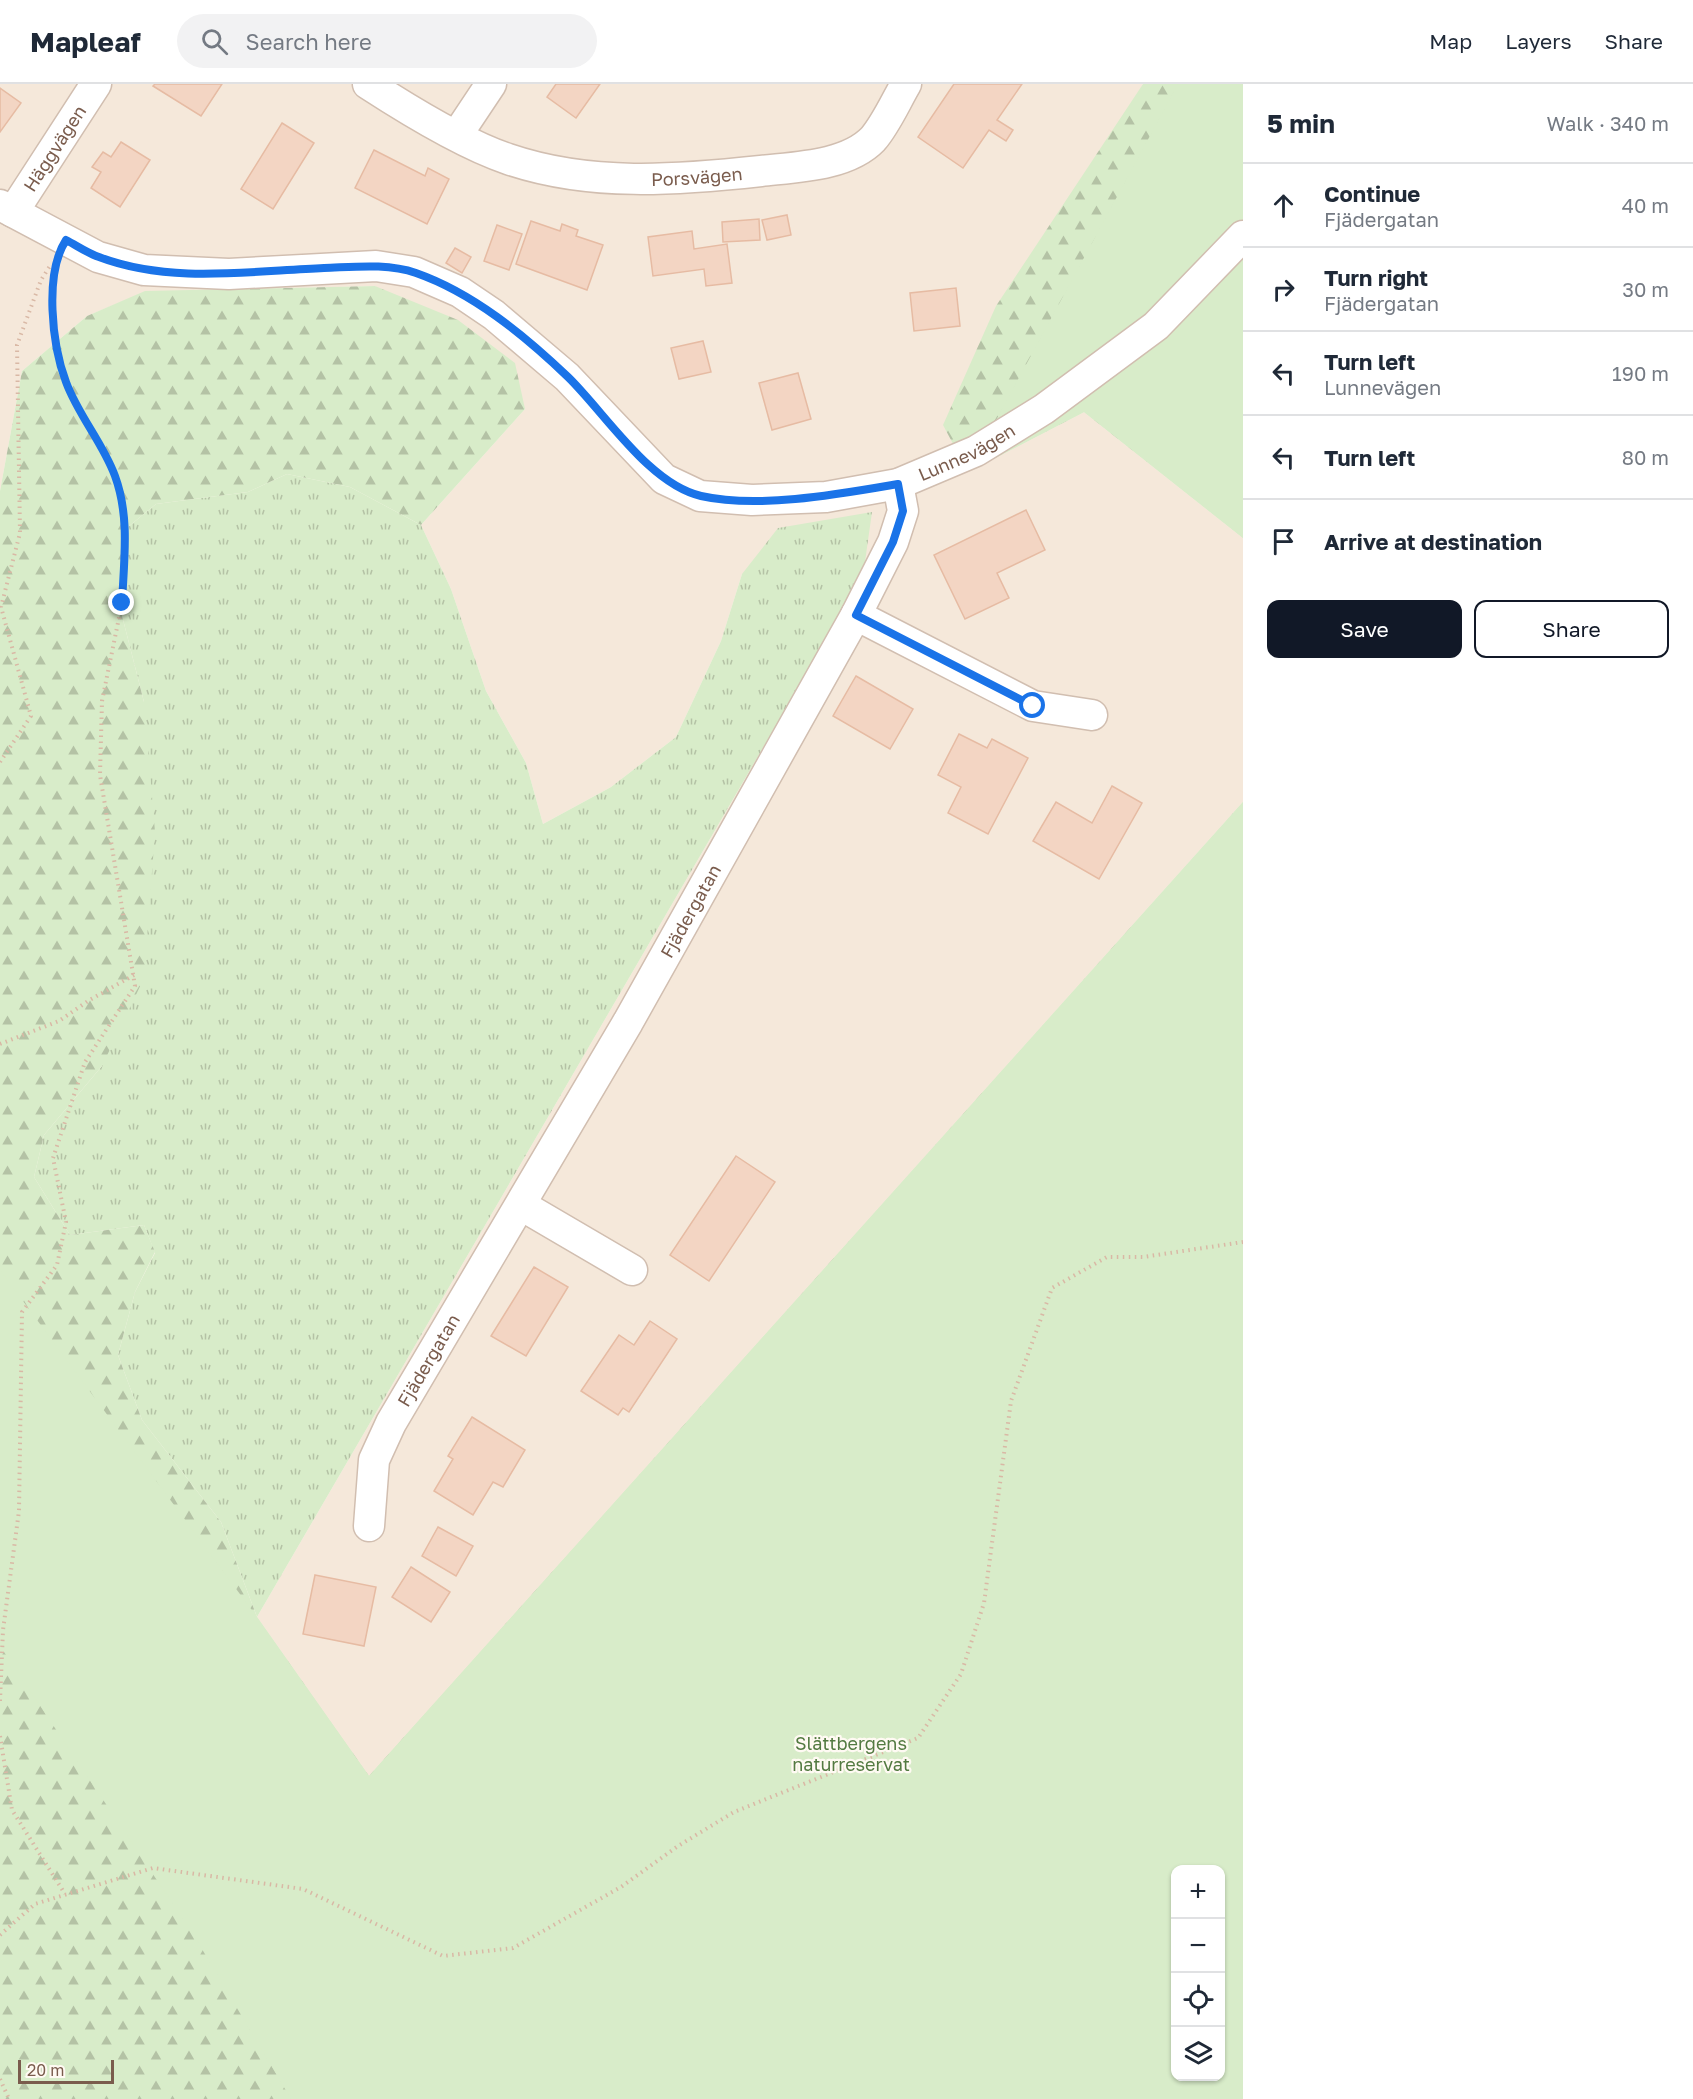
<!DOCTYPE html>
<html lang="en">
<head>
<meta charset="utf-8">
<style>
	body { margin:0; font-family:"Golos Text",sans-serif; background:#f2f2f3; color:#1f2937 }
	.controls { position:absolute; right:18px; bottom:18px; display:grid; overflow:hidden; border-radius:12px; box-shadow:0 2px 4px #0004 }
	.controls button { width:54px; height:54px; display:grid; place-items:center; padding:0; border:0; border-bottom:2px solid #e0e1e3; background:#fff; color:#1f2937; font:30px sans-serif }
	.scale { position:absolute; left:18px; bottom:15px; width:96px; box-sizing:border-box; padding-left:6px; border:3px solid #7a5c4d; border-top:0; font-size:16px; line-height:21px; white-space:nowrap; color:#7a5c4d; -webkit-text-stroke:4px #fffaf3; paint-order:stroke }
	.stop { position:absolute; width:18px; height:18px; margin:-14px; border:4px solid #1a73e8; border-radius:50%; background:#fff }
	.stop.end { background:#1a73e8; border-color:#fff; box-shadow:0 2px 6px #0008 }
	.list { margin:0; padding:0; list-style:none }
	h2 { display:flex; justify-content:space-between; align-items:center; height:78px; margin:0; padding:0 24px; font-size:26px }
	h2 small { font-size:20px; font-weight:400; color:#747a83 }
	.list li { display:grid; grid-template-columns:39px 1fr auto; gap:18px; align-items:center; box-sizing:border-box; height:84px; padding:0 24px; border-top:2px solid #e0e1e3 }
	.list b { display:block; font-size:22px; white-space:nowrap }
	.list p { margin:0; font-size:20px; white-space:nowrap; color:#747a83 }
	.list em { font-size:20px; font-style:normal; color:#747a83 }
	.actions { display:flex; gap:12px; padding:18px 24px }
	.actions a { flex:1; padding:14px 0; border:2px solid #111827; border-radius:12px; text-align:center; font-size:21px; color:#111827 }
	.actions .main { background:#111827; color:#fff }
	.icon { flex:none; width:33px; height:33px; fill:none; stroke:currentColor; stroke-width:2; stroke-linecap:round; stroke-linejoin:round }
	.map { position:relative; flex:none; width:1243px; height:2015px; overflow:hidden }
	header { display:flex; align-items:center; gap:36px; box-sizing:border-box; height:84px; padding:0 30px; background:#fff; border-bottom:2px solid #e0e1e3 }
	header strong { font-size:28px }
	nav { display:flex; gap:33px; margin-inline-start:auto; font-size:21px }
	.search { width:420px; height:54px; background:#f2f2f3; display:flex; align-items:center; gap:15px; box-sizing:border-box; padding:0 21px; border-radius:33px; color:#747a83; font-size:22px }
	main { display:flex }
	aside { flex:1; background:#fff }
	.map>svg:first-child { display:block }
	.residential { fill:#f5e8da }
	.grass { fill:url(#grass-tufts) }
	.forest { fill:url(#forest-firs); fill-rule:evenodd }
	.park { fill:#d8ecc9; fill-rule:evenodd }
	.building { fill:#f3d5c3; stroke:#e6bba3; stroke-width:1.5 }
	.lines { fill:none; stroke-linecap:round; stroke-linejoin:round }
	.street-casing { stroke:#d1beb0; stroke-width:33 }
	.path { stroke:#d9b8a5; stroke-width:4; stroke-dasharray:1.5 4.5; stroke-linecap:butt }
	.street { stroke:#fff; stroke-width:30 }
	.route { stroke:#1a73e8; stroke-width:8 }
	.labels { text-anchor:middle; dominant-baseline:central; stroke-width:4.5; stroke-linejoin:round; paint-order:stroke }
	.street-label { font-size:18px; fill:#7a5c4d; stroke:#fffaf3 }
	.park-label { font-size:18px; fill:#537a41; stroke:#fffaf3 }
</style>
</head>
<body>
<header>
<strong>Mapleaf</strong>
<div class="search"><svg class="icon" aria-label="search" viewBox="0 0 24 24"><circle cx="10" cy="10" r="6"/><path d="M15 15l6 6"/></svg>Search here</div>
<nav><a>Map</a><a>Layers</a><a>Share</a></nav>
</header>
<main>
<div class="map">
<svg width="1243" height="2015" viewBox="0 0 1243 2015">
	<defs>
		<pattern id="grass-tufts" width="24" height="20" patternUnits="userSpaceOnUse" patternTransform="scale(1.5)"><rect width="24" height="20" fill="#d8ecc9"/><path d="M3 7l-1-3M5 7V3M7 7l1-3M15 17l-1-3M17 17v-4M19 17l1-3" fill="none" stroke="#b4c2a5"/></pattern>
		<pattern id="forest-firs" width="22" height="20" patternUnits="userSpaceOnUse" patternTransform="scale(1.5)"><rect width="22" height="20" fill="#d8ecc9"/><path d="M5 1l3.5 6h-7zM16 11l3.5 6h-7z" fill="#b4c2a5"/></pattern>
	</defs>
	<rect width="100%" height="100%" fill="#fdf6ec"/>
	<!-- residential -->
	<path class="residential" d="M0 0H1143L968 388 1084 328 1243 454V718L369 1693 257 1533 863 492 742 490 721 557 676 653 611 703 543 740 526 679 486 607 451 505 421 441 525 325 375 202 145 208 87 232 22 287 0 407Z"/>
	<!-- grass -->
	<path class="grass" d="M287 390 350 403 421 441 451 505 486 607 526 679 543 740 611 703 676 653 721 557 742 490 778 444 872 428 863 492 257 1533 221 1438 142 1336 118 1271 135 1208 155 1169 144 1141 70 1151 34 1093 44 1051 102 982 144 618 117 512 128 443 156 420 248 408Z"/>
	<!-- forest -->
	<g class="forest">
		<path d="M1143 0H1243V454L1084 328 968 388 943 341 996 222Z"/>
		<path d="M375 202 458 236 515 279 525 325 421 441 350 403 287 390 248 408 156 420 128 443 117 512 144 618 155 748 144 894 102 982 44 1051 34 1093 70 1151 144 1141 155 1168 135 1208 118 1271 142 1336 221 1438 257 1533 369 1692 1243 718V2015H0V407L22 287 87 232 145 207ZM1176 1786H1220V1992H1176Z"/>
	</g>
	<!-- park -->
	<g class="park">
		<path d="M1178 0H1243V454L1084 328 968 388Z"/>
		<path d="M1243 718V2015H291L193 1850 0 1562V1186L257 1533 369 1692ZM1176 1786H1220V1992H1176Z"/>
	</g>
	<!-- building -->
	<g class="building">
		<path d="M155 0H222L201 32 153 2Z"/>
		<path d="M556 0H600L576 34 547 13Z"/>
		<path d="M954 0H1022L997 36 1013 46 1006 57 989 46 963 84 918 53Z"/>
		<path d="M0 4 21 19 0 48Z"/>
		<path d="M282 39 314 59 273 125 241 105Z"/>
		<path d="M121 58 150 76 120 123 91 104 101 88 92 83 103 68 111 73Z"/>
		<path d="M374 66 425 92 428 84 449 95 427 140 355 104Z"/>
		<path d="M787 131 791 151 767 156 762 136Z"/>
		<path d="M759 135 760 156 723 158 722 138Z"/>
		<path d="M531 137 560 147 562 140 578 146 576 152 603 161 587 206 516 180Z"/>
		<path d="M497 141 522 150 509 186 484 177Z"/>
		<path d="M692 147 694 165 727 160 732 199 706 202 704 185 653 192 648 153Z"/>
		<path d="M455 164 471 173 462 189 446 179Z"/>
		<path d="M956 204 960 242 914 247 910 209Z"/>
		<path d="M703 257 711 288 679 295 671 264Z"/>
		<path d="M798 289 811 335 772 346 759 299Z"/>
		<path d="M1026 426 1045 466 997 489 1009 514 965 535 934 471Z"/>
		<path d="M856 592 913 625 890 665 833 632Z"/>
		<path d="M959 650 987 664 992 655 1028 674 988 750 948 729 961 703 938 691Z"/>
		<path d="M1112 702 1142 719 1099 795 1033 757 1056 718 1092 739Z"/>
		<path d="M736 1072 775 1098 709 1197 670 1171Z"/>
		<path d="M534 1183 568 1203 526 1272 491 1252Z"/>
		<path d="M650 1237 677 1255 629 1328 623 1324 618 1331 581 1307 619 1251 634 1261Z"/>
		<path d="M472 1333 525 1366 503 1403 493 1398 473 1431 434 1407 453 1375 448 1372Z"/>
		<path d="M438 1443 473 1462 456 1492 422 1472Z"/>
		<path d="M411 1483 450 1508 431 1538 392 1513Z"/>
		<path d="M315 1491 376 1503 364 1562 303 1550Z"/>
	</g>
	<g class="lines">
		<!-- street casing -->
		<g class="street-casing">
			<g id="street">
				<path id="s1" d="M368 0C405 24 466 61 508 75 590 103 677 96 761 87 796 83 847 82 873 55 886 40 896 17 906 0"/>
				<path d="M457 51 491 0"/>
				<path id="s2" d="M0 121 98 173 144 186 229 190 376 182 414 188 460 208 494 231 567 293 664 395 700 412 752 416 826 413 898 400 976 367 1044 325 1156 242 1243 152"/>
				<path id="s3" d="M13 128 96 0"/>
				<path d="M856 531 1033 622 1092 631"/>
				<path d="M521 1121 632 1186"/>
				<path id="s4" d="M369 1442 374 1376 391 1339 628 938 856 531 893 458 903 427 898 400"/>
			</g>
		</g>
		<!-- path -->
		<g class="path">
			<path d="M0 678 31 632 1 523 20 449 17 261 41 196 50 182"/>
			<path d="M0 960 59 937 88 917 134 891"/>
			<path d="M0 1617 3 1546 19 1427 22 1228 57 1181 66 1138 53 1074 85 978 135 902 100 691 102 617 122 519 126 438 115 391 65 298 51 226 56 184"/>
			<path d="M0 1652 12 1726 65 1810"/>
			<path d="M0 1851 35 1820 153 1784 303 1805 443 1872 513 1864 621 1803 678 1762 734 1728 918 1654 961 1590 984 1519 1011 1317 1052 1204 1107 1173H1143L1243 1158"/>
			<path d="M0 1995 9 2015"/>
		</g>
		<!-- street -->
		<use href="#street" class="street"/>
	</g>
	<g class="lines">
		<!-- route -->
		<path class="route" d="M122 519C124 475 130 433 115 392 103 359 78 331 66 298 52 261 44 190 66 156 76 161 87 169 99 173 170 200 250 187 324 184 354 183 387 179 416 189 473 209 524 251 568 293 605 329 649 400 701 412 759 425 840 410 898 400L903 427 893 458 856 531 1033 622"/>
	</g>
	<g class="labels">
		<!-- street labels -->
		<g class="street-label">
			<text stroke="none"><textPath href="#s3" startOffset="76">Häggvägen</textPath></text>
			<text stroke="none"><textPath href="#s1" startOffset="350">Porsvägen</textPath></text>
			<text stroke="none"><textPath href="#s2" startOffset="1072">Lunnevägen</textPath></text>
			<text stroke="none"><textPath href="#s4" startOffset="700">Fjädergatan</textPath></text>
			<text stroke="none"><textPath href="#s4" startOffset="180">Fjädergatan</textPath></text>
		</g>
		<!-- park labels -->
		<g class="park-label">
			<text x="851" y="1659">Slättbergens<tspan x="851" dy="21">naturreservat</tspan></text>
		</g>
	</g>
</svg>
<div class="controls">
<button>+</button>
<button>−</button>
<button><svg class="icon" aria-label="locate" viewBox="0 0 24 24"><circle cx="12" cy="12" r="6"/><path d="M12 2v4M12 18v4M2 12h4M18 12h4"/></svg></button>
<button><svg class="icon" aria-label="layers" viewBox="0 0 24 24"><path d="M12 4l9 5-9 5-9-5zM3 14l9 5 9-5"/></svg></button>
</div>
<div class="scale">20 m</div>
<div class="stop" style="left:1033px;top:622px"></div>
<div class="stop end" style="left:122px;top:519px"></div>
</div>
<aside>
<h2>5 min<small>Walk · 340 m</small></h2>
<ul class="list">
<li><svg class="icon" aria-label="ahead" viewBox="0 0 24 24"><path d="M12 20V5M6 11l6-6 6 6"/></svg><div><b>Continue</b><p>Fjädergatan</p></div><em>40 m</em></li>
<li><svg class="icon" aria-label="right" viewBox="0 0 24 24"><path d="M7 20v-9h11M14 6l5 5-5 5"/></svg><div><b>Turn right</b><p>Fjädergatan</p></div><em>30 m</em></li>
<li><svg class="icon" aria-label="left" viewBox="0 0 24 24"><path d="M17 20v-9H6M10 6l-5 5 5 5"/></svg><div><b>Turn left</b><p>Lunnevägen</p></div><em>190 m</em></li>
<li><svg class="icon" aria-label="left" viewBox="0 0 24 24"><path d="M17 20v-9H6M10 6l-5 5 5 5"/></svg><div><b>Turn left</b></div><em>80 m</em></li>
<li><svg class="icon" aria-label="arrive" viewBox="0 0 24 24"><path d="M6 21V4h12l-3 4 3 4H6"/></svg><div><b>Arrive at destination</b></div></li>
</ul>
<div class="actions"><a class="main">Save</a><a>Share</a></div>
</aside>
</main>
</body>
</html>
